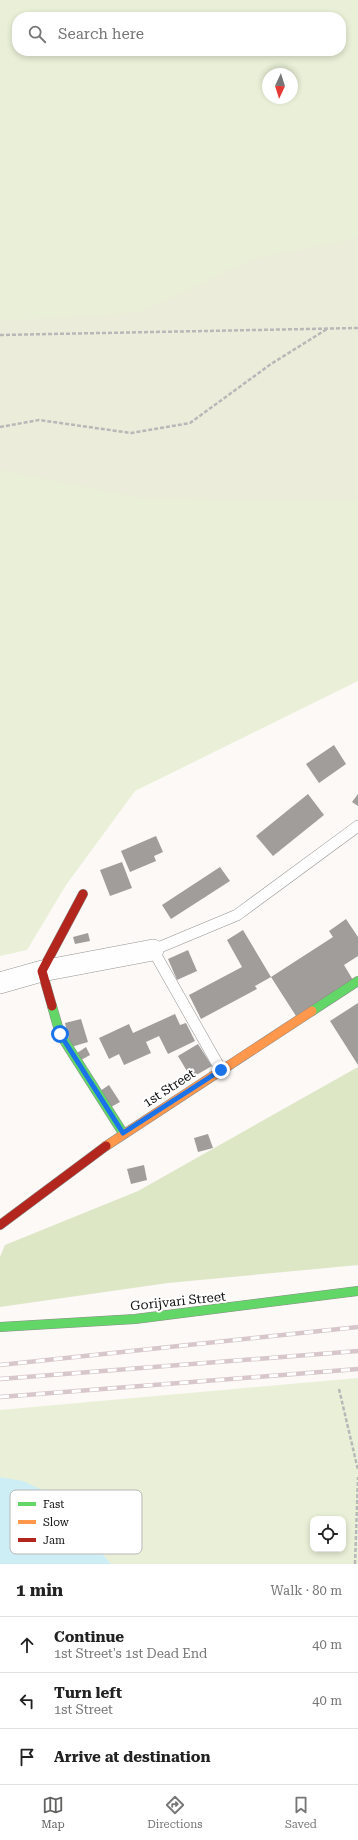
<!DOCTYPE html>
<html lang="en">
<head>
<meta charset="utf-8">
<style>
	body { margin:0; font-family:"Roboto Serif",serif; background:#f6f6f6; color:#222 }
	.controls { position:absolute; right:12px; bottom:12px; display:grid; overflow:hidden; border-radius:8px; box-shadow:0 2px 6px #0003 }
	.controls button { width:36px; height:36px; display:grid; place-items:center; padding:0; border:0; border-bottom:1px solid #e0e0e0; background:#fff; color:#222; font:20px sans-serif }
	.compass { position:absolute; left:262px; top:68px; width:36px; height:36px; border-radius:50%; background:#fff; box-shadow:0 2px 6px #0003; rotate:184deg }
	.stop { position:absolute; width:12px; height:12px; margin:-9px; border:3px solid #1a73e8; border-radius:50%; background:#fff }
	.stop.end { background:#1a73e8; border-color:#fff; box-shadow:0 1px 4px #0008 }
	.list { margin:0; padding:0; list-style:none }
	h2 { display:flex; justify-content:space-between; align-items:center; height:52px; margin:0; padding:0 16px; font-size:17px }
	h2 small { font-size:13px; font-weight:400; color:#767676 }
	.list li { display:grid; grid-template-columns:26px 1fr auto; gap:12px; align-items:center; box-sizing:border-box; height:56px; padding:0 16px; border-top:1px solid #e0e0e0 }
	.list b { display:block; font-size:15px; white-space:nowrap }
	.list p { margin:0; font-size:13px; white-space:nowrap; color:#767676 }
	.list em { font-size:13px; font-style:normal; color:#767676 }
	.icon { flex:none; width:22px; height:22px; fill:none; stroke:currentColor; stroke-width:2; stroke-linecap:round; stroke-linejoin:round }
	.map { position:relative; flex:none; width:358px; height:1564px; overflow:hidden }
	.search { position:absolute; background:#fff; box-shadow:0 2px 6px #0003; left:12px; right:12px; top:12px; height:44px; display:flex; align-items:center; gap:10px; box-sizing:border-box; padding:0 14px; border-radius:16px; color:#767676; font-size:15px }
	.sheet { height:220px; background:#fff }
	nav { display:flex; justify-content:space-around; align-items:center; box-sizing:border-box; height:56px; border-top:1px solid #e0e0e0; background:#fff; font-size:11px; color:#767676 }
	nav a { display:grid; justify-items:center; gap:2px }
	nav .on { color:#636260 }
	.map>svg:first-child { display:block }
	.green { fill:#eaf0d7; fill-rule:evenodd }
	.forest { fill:#dde7c6 }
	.cemetery { fill:#ebecda }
	.water { fill:#ceeef5 }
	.building { fill:#a09d9b }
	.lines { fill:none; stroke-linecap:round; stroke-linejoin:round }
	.lane-casing { stroke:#969594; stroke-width:12 }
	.street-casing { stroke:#969594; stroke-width:22 }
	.fast-casing { stroke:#8d8c8a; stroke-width:10 }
	.slow-casing { stroke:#8d8c8a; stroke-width:10 }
	.jam-casing { stroke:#8d8c8a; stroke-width:10 }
	.path { stroke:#b9b8b8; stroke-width:2.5; stroke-dasharray:4 2; stroke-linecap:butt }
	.lane { stroke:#fffefe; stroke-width:11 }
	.street { stroke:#fffefe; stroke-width:21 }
	.fast { stroke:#63d668; stroke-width:9 }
	.slow { stroke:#ff974d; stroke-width:9 }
	.jam { stroke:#b3261e; stroke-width:9 }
	.rail-casing { stroke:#d7c7ca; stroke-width:4.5 }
	.rail { stroke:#fff; stroke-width:3; stroke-dasharray:9; stroke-linecap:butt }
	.route { stroke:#1a73e8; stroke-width:5 }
	.labels { text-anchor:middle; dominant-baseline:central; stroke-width:4; stroke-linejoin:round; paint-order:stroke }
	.street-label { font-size:13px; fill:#101010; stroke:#fff }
	.key { fill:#fff; stroke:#b7b7b7; stroke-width:1 }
	.key-label { font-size:11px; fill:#101010 }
</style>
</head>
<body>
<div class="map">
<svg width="358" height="1564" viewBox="0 0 358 1564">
	<rect width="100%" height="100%" fill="#fcf9f6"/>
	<!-- green -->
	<g class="green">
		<path d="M0 0H358V681L135 791 66 885 27 950 0 956ZM17 17H341V51H17ZM268 74H292V98H268Z"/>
		<path d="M358 1378V1564H111L51 1494 0 1477V1410ZM313 1519H343V1549H313Z"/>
	</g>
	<!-- forest -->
	<path class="forest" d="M358 1067V1265L168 1283 0 1307V1257L5 1245 138 1191Z"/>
	<!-- cemetery -->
	<path class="cemetery" d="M358 238V501L145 499 0 470V321L140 312 255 258Z"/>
	<!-- water -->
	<path class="water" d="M0 1477 23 1481 51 1494 111 1564H0Z"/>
	<!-- building -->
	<g class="building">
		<path d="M334 745 346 764 319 783 306 764Z"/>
		<path d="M308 794 324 815 273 856 256 836Z"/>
		<path d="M358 794V806L352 802Z"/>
		<path d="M156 836 163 852 154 856 156 861 130 872 121 851Z"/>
		<path d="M122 862 132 888 110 896 100 870Z"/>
		<path d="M220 867 230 881 171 919 162 905Z"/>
		<path d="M346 919 358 937V956L344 965 353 980 296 1016 271 977 333 937 329 931Z"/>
		<path d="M243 930 271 977 255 986 257 989 201 1019 189 995 242 967 227 940Z"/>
		<path d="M88 933 90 941 75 944 73 937Z"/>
		<path d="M188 950 197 971 177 980 168 959Z"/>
		<path d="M358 1003V1065L330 1021Z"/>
		<path d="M175 1014 180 1025 186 1023 195 1041 168 1054 159 1036 146 1042 151 1053 124 1065 119 1054 109 1059 99 1038 129 1024 133 1033Z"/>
		<path d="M81 1019 88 1042 71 1047 65 1023Z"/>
		<path d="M198 1044 212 1066 191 1078 178 1056Z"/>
		<path d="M86 1047 90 1055 81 1060 77 1053Z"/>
		<path d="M109 1085 120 1102 111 1107 100 1091Z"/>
		<path d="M208 1134 213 1148 198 1152 194 1138Z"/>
		<path d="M144 1165 147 1180 131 1184 127 1169Z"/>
	</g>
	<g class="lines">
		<!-- lane casing -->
		<g class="lane-casing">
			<path id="lane" d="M221 1070 153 950 237 915 358 826"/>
		</g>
		<!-- street casing -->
		<g class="street-casing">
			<path id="street" d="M0 983 42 971 153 950"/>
		</g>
		<!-- fast casing -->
		<g class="fast-casing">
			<g id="fast">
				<path d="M52 1006 60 1034 123 1133"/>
				<path d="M312 1011 358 981"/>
				<path d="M0 1327 135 1319 358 1291"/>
			</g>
		</g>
		<!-- slow casing -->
		<g class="slow-casing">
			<path id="slow" d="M106 1146 312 1011"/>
		</g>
		<!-- jam casing -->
		<g class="jam-casing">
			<g id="jam">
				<path d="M52 1006 42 971 83 894"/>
				<path d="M0 1225 106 1146"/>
			</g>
		</g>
		<!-- path -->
		<g class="path">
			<path d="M0 335 358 328"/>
			<path d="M0 427 39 420 131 433 190 423 271 364 327 329"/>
			<path d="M339 1389 358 1470"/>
			<path d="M355 1564 358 1477"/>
		</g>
		<!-- lane -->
		<use href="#lane" class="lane"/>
		<!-- street -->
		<use href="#street" class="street"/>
		<!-- fast -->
		<use href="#fast" class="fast"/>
		<!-- slow -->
		<use href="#slow" class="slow"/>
		<!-- jam -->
		<use href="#jam" class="jam"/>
		<!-- rail casing -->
		<g class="rail-casing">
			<g id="rail">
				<path d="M0 1365 358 1327"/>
				<path d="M0 1379 358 1351"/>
				<path d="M0 1397 358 1369"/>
			</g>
		</g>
		<!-- rail -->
		<use href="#rail" class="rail"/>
	</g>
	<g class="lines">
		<!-- route -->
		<path class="route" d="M60 1034 123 1133 221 1070"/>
	</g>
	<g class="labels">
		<!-- street labels -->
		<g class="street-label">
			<text transform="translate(169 1088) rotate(-33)">1st Street</text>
			<text transform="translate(178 1301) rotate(-6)">Gorijvari Street</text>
		</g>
	</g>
	<!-- legend -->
	<rect x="10" y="1490" width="132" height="64" rx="6" class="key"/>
	<rect x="18" y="1502" width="18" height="4" fill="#63d668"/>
	<rect x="18" y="1520" width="18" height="4" fill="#ff974d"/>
	<rect x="18" y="1538" width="18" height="4" fill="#b3261e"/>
	<g class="key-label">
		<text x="43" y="1508">Fast</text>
		<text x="43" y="1526">Slow</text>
		<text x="43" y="1544">Jam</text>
	</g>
</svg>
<div class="controls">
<button><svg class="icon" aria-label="locate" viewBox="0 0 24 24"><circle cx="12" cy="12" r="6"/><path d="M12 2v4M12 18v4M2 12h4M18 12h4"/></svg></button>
</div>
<svg class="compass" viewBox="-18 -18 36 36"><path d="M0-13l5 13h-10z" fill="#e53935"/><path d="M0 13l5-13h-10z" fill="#767676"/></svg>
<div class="stop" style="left:60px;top:1034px"></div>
<div class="stop end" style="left:221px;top:1070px"></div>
<div class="search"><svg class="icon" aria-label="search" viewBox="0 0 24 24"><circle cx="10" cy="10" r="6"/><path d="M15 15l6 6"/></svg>Search here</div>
</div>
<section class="sheet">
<h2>1 min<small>Walk · 80 m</small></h2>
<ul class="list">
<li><svg class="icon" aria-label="ahead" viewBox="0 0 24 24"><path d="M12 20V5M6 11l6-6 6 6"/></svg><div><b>Continue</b><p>1st Street's 1st Dead End</p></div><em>40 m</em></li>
<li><svg class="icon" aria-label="left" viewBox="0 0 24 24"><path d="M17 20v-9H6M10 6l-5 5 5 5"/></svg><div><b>Turn left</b><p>1st Street</p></div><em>40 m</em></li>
<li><svg class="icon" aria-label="arrive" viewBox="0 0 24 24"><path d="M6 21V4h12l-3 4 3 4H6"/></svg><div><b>Arrive at destination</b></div></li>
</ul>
</section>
<nav>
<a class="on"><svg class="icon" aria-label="map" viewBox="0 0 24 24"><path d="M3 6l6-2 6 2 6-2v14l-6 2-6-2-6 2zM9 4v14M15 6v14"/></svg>Map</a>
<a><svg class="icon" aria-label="directions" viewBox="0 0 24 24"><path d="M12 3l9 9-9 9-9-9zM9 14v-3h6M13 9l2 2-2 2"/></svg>Directions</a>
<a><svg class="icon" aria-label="saved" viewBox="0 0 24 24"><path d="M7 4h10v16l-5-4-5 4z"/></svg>Saved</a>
</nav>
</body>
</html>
